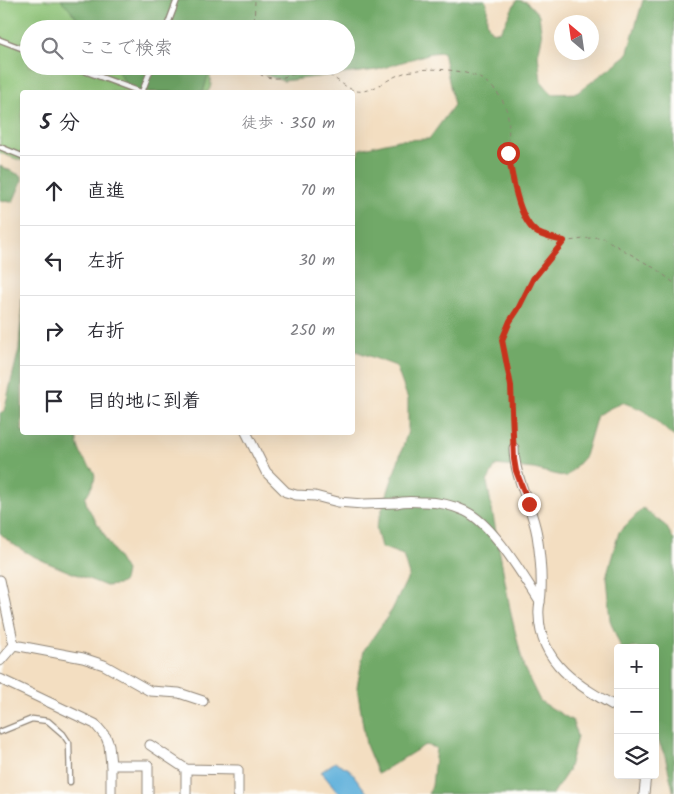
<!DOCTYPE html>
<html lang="ja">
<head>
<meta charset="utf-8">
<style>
	body { margin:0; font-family:Kalam,"Klee One",sans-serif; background:#f7f7f7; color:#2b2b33 }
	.controls { position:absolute; right:15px; bottom:15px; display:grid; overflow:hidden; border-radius:5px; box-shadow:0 5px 20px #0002 }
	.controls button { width:45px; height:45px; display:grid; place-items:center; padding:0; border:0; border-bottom:1px solid #e1e1e2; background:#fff; color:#2b2b33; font:25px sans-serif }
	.compass { position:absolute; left:554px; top:15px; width:45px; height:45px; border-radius:50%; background:#fff; box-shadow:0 5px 20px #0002; rotate:331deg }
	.stop { position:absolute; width:15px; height:15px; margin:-11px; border:4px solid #c8321e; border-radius:50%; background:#fff }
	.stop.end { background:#c8321e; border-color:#fff; box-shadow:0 1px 5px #0008 }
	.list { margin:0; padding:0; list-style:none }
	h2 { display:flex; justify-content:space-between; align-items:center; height:65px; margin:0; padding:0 20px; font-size:21px }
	h2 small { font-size:16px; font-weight:400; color:#7c7c81 }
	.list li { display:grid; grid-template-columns:32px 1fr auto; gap:15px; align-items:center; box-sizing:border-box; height:70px; padding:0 20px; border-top:1px solid #e1e1e2 }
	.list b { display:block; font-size:19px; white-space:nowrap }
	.list em { font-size:16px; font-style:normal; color:#7c7c81 }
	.icon { flex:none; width:28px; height:28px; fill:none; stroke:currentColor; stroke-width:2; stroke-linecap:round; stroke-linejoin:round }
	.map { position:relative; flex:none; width:674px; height:794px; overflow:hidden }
	.search { position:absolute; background:#fff; box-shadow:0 5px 20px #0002; left:20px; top:20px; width:335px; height:55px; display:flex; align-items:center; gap:12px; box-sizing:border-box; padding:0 18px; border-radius:28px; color:#7c7c81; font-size:19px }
	.panel { position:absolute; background:#fff; box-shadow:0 5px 20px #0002; left:20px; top:90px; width:335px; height:345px; border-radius:5px }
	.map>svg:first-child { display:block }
	.green { fill:#8cc376; stroke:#5c7750 }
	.forest { fill:#71a967; stroke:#4e6a49 }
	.water { fill:#61b1db; stroke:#466e83 }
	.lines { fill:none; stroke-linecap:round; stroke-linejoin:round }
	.lane-casing { stroke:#8f8476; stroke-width:7 }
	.street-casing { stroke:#8f8476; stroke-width:11 }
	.path { stroke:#8f8476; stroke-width:1; stroke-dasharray:4 4; stroke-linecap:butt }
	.lane { stroke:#fff; stroke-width:4.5 }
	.street { stroke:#fff; stroke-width:9 }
	.route { stroke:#c8321e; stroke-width:6 }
</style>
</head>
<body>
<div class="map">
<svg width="674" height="794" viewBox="0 0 674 794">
	<rect width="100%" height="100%" fill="#fdfcf7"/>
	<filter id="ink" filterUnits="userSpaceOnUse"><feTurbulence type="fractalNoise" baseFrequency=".02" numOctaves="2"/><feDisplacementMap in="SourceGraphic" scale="10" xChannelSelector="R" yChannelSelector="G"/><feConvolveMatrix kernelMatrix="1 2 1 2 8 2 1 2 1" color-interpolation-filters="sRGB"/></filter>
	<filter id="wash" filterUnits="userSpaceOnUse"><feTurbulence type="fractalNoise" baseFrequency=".0096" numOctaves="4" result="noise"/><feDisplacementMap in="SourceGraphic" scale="20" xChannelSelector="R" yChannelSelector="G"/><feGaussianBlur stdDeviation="1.12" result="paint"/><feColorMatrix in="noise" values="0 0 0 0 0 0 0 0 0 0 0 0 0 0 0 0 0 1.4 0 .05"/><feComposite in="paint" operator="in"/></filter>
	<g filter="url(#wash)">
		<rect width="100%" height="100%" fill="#f3dec1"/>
		<!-- green -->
		<path class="green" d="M0 0H232L204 29H29V66H209L211 85 208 92H22V161L0 153Z"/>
		<!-- forest -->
		<g class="forest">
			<path d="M61 0H485C491 13 482 16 491 31L499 32C507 22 510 11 517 0L527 2 539 15 542 37 538 55 541 81 552 94 577 93 627 55 643 0H674V437L645 411 622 402 597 415 585 456 566 477 534 469 496 465 487 482 511 614 524 668 540 701 573 721 577 737 568 771 553 794H428L432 786 436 748 425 745 378 774 366 745 357 687 364 650 392 610 409 575 403 555 381 547 376 528 408 431V399L396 366 353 350V166L360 149 398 140 429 139 454 105 443 52 431 53 377 70 283 81 241 66H346V29H87Z"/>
			<path d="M114 66H227L209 72 203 92H132Z"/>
			<path d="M0 166 22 176V181L13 202 0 200Z"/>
			<path d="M22 299V432L76 433C77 438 77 444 79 449 88 474 106 466 85 498L87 506 126 571 124 581 118 585 106 586C75 573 22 557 0 533V413L4 411 19 349Z"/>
			<path d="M643 508 666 526 674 540V794L665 756 655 733V648H621L610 620 606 577 619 532Z"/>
		</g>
		<!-- water -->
		<path class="water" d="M335 762 349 769 368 794H340L338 792 321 772Z"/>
	</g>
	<g filter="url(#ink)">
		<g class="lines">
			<!-- lane casing -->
			<g class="lane-casing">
				<g id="lane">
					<path d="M166 29 177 0"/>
					<path d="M0 40 29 51"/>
					<path d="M71 66 141 92"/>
					<path d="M142 92 152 66"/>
					<path d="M0 147 22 156"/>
					<path d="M0 732 32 719 48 721 63 734 69 743 70 782"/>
				</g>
			</g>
			<!-- street casing -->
			<g class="street-casing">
				<g id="street">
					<path d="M246 432 266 472 286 492 296 495 315 496 338 502 363 504 397 503C406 500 415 502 424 502 438 502 452 505 465 511 493 524 523 576 540 602"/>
					<path d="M514 448C514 478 532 505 537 535 540 554 542 573 541 592 541 600 538 607 539 615 540 664 579 686 618 708"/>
					<path d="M0 580 14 645"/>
					<path d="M14 645 83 658 104 665 150 691 179 693 203 701"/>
					<path d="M0 661 14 645"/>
					<path d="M0 679 95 724 106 737 109 745 111 765V794"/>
					<path d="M150 745 186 769 238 770V794"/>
					<path d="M111 765H148V794"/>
					<path d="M186 769V794"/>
					<path d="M644 794 646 775"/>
				</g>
			</g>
			<!-- path -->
			<g class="path">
				<path d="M254 29 255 0"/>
				<path d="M257 66 261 75C284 85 297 67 319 71 335 74 348 94 363 91 377 89 389 78 401 74 421 66 464 68 483 80 494 87 504 99 507 112 511 126 507 140 508 154 510 173 519 219 535 231 542 236 555 240 564 241 575 241 587 238 598 237L603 238 656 269 674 283"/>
				<path d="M514 439 511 386 502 339 510 321 519 309 533 279 564 241"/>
			</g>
			<!-- lane -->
			<use href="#lane" class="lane"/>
			<!-- street -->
			<use href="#street" class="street"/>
		</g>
	</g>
	<g class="lines" filter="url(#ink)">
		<!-- route -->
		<path class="route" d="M508 153C512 173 518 222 538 233 546 237 555 239 564 241L533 279 518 309 510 321 502 340 511 386 514 459 516 471 529 504"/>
	</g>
</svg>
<div class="controls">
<button>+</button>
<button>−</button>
<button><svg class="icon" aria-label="layers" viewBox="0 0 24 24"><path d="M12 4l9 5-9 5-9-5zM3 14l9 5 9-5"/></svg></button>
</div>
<svg class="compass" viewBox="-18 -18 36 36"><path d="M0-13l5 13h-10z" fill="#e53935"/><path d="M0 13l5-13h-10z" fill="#7c7c81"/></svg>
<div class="stop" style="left:508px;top:153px"></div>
<div class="stop end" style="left:529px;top:504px"></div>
<div class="search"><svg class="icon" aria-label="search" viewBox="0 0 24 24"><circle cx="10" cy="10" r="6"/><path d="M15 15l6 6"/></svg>ここで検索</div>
<section class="panel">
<h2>5 分<small>徒歩 · 350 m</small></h2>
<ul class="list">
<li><svg class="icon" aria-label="ahead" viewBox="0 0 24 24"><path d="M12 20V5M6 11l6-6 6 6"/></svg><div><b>直進</b></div><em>70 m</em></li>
<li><svg class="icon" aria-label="left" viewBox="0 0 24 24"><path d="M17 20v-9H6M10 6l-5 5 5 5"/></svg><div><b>左折</b></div><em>30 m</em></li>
<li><svg class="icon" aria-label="right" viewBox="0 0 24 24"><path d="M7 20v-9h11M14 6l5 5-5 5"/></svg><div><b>右折</b></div><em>250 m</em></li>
<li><svg class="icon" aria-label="arrive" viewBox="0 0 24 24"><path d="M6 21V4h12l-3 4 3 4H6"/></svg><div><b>目的地に到着</b></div></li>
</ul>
</section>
</div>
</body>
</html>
